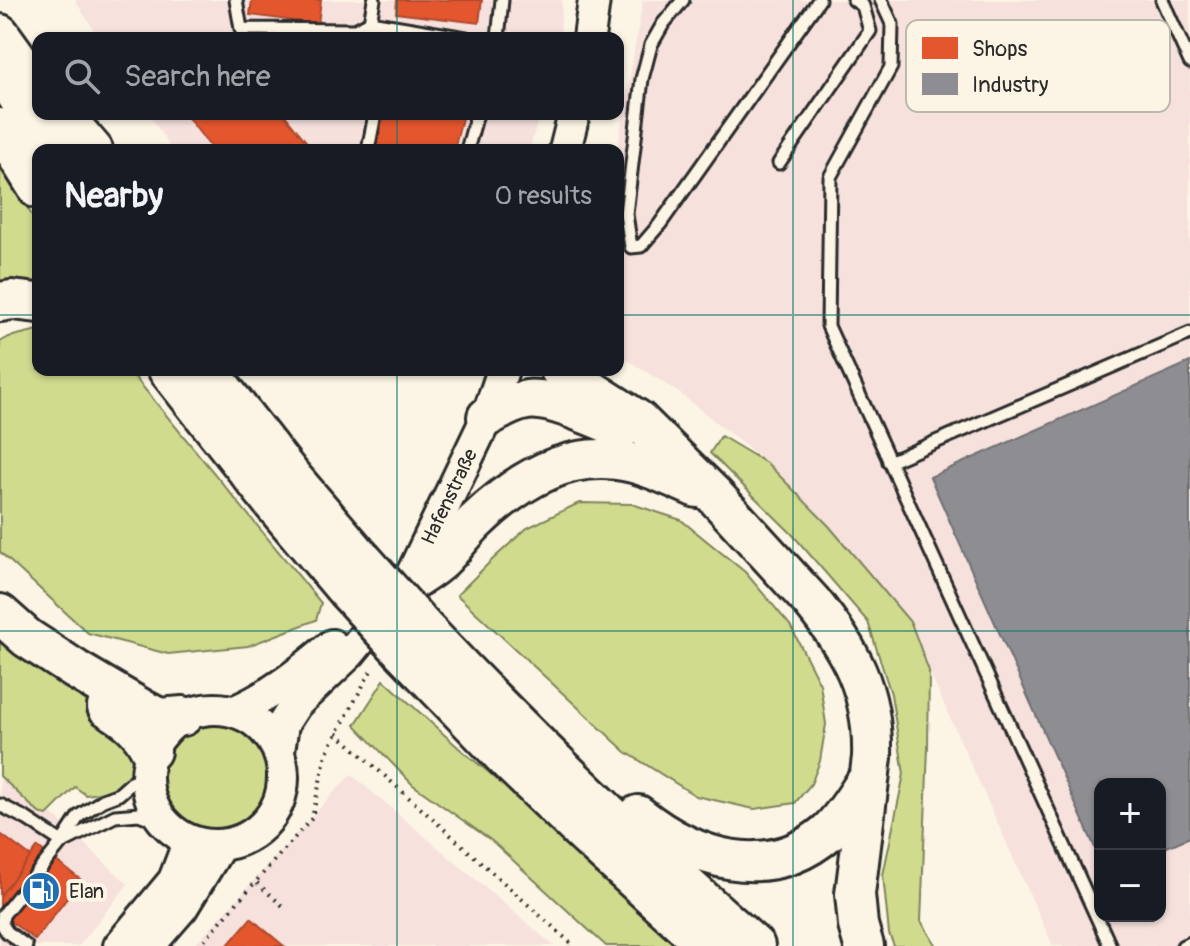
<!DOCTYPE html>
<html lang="en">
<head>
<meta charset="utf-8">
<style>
	body { margin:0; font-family:Pangolin,sans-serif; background:#20242c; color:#f1f3f6 }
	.controls { position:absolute; right:24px; bottom:24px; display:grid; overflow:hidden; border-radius:16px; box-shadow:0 2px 6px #0004 }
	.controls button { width:72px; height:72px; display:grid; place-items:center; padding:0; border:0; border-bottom:2px solid #363941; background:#171b24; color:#f1f3f6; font:40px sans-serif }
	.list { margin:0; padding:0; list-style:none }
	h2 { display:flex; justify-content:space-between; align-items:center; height:104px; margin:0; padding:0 32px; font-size:34px }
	h2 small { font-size:26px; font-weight:400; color:#9ea1a6 }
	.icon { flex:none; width:44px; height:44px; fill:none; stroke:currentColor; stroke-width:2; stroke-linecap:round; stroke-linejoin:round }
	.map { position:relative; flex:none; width:1190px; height:946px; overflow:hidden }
	.search { position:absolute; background:#171b24; box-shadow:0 2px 6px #0004; left:32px; top:32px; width:592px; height:88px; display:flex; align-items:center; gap:20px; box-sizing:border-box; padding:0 28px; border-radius:16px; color:#9ea1a6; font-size:30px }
	.panel { position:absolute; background:#171b24; box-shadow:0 2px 6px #0004; left:32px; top:144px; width:592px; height:232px; border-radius:16px }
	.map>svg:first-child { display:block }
	.built { fill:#f6e1dd; fill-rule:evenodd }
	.green { fill:#d0db8e; stroke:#7e835c; stroke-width:2 }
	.shops { fill:#e4572e; stroke:#ac4a2d; stroke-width:2 }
	.industry { fill:#8d8d92; stroke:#707073; stroke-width:2 }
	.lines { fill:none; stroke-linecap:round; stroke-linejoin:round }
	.lane-casing { stroke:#2b2b2b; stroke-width:17 }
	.secondary-casing { stroke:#2b2b2b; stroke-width:36 }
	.highway-casing { stroke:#2b2b2b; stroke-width:44 }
	.path { stroke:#2b2b2b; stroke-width:4; stroke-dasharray:2 6; stroke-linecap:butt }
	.lane { stroke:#fcf5e5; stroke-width:11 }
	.secondary { stroke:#fcf5e5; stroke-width:30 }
	.highway { stroke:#fcf5e5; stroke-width:38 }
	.highway-bridge-casing { stroke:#2b2b2b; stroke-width:44; stroke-linecap:butt }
	.highway-bridge { stroke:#fcf5e5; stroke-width:38 }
	.grid { fill:none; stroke:#0f766e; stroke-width:2; stroke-opacity:0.55 }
	.labels { text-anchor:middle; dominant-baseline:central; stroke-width:8; stroke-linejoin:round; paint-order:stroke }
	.street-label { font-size:20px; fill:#2b2b2b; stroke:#fcf5e5 }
	.poi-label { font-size:20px; fill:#2b2b2b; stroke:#fcf5e5; text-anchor:start }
	.key { fill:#fcf5e5; stroke:#bdb8ad; stroke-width:2 }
	.key-label { font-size:22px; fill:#2b2b2b }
</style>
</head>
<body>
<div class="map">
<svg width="1190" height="946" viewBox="0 0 1190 946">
	<rect width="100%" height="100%" fill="#fcf5e5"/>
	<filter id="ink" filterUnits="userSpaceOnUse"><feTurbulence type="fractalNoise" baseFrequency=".0125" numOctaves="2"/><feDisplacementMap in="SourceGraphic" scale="16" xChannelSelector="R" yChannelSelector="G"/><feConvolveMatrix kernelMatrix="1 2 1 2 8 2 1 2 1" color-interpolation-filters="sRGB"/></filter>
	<g filter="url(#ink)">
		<!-- built -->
		<g class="built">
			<path d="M75 0H562L560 38H99Z"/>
			<path d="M643 0H1190V946H1053L914 638 833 531 768 464 678 392 618 354 617 150ZM1100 784H1160V916H1100Z"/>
			<path d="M149 114H540L529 150H172Z"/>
			<path d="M0 766 128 884 79 946H0Z"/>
			<path d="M351 774 554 946H194Z"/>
		</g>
		<!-- green -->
		<g class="green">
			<path d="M0 167 38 224V294L0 292Z"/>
			<path d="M38 330V370H129L321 603 316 620 248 646 168 654 88 633 0 552V342L9 337Z"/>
			<path d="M721 436 768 464 829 526 911 623 929 671 928 747 921 921 936 946H894L889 934 883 875 904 774 891 694 868 622 792 534 710 453Z"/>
			<path d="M579 503 632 504 681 520 745 572 790 625 820 684 826 724 820 761 811 784 795 803 754 809 696 796 626 752 457 595 492 560 527 528Z"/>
			<path d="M0 633 34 668 32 662 127 727 138 758 131 776 120 787 105 792 86 795 75 787 47 815 39 813 0 776Z"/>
			<path d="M384 680 460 749 541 815 692 946H606L492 841 413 785 355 725Z"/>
			<circle cx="216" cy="777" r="52"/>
		</g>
		<!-- shops -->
		<g class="shops">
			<path d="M252 0H321L318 24 250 15Z"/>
			<path d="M397 0H482L479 23 396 13Z"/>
			<path d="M185 114H284L313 150H213Z"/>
			<path d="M384 114H463L454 150H375Z"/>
			<path d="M2 835 31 857 0 896V837Z"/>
			<path d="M38 847 81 880 35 940 0 913V896Z"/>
			<path d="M251 918 260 926 284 946H227Z"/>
		</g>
		<!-- industry -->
		<path class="industry" d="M1190 362V837L1160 850V784H1100V859L930 477Z"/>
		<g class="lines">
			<!-- lane casing -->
			<g class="lane-casing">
				<g id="lane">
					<path d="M236 0 241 29 355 30 370 22"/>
					<path d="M374 0 370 22 466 38"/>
					<path d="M683 0 663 24 651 45 642 79 626 214 631 247 641 246 660 224 819 0"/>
					<path d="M881 0 892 24 891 67 830 177 828 326 1110 946"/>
					<path d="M1162 0 1190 62"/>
					<path d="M498 38 502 0"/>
					<path d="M368 150 375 114"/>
					<path d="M467 150 477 114"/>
					<path d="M779 163 870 31 863 6 854 0"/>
					<path d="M889 462 1190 333"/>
					<path d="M0 805 27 819 62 842"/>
					<path d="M63 842 115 816 139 814 163 823"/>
					<path d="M26 946 7 932 2 924 3 915 62 842 79 816 103 800 119 794 147 769"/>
					<path d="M1183 946 1190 943"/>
				</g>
			</g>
			<!-- secondary casing -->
			<g class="secondary-casing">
				<g id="secondary">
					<path d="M589 38 594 0"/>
					<path d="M565 150 574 114"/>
					<circle cx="215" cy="777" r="68"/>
					<path d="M235 711C272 695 301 671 332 645"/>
					<path id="s1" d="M279 751 283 724 296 704 350 653 407 584 487 417 503 370"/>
					<path d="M119 946 174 880 189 841"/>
					<path d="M149 946 182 908 220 846"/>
				</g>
			</g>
			<!-- highway casing -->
			<g class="highway-casing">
				<g id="highway">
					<path d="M0 34 36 84"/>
					<path d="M0 69 51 150"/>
					<path d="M62 114 93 150"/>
					<path d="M0 128 38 189"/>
					<path d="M0 302 12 300 38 303"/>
					<path d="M168 370 272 502 346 590"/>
					<path d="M208 370 291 476 362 559"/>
					<path d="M560 370 638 420 714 495 811 601C851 650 874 692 872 757L855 894 858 925 864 946"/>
					<path d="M487 417C500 410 512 402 527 400 549 396 601 420 622 429"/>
					<path d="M407 584C419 576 432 569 442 559 454 547 463 534 475 522 512 486 561 453 616 460 644 463 671 477 697 488"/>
					<path d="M0 614 27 638 76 670 142 709 159 718 183 716"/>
					<path d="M421 625C527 738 638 844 755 946"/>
					<path d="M402 651 510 763 587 837 707 946"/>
					<path d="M107 707C127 719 141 729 151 751"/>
					<path d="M638 815C693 859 768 884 828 832 843 818 854 800 865 783"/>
				</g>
			</g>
			<!-- path -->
			<g class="path">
				<path d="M337 733 574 946"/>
				<path d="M257 883 285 908"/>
				<path d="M199 946 312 818 326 754 373 667"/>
			</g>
			<!-- lane -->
			<use href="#lane" class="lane"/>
			<!-- secondary -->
			<use href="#secondary" class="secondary"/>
			<!-- highway -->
			<use href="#highway" class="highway"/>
			<!-- highway-bridge casing -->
			<g class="highway-bridge-casing">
				<g id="highway-bridge">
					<path d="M362 559 421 625"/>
					<path d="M346 590 402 651"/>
				</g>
			</g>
			<!-- highway-bridge -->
			<use href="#highway-bridge" class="highway-bridge"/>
		</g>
	</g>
	<!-- grid -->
	<path class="grid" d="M397 0V38M793 0V946M397 114V150M0 315H38M618 315H1190M397 370V946M0 631H1190"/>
	<!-- icons -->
	<defs>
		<g id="fuel-disc" transform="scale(2)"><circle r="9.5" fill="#1f6fb2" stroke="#fcf5e5"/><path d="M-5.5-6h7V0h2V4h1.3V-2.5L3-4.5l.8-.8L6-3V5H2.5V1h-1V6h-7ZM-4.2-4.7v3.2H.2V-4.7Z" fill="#fff"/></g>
	</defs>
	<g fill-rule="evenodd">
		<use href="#fuel-disc" x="41" y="891"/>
	</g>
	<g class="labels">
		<!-- street labels -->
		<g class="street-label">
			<text stroke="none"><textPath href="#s1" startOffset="312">Hafenstraße</textPath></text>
		</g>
		<!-- poi labels -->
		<g class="poi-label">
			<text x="69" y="891">Elan</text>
		</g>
	</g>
	<!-- legend -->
	<rect x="906" y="20" width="264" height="92" rx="12" class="key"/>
	<rect x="922" y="37" width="36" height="22" fill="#e4572e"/>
	<rect x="922" y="73" width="36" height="22" fill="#8d8d92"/>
	<g class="key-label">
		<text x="972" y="56">Shops</text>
		<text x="972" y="92">Industry</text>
	</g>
</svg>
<div class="controls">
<button>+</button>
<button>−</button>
</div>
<div class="search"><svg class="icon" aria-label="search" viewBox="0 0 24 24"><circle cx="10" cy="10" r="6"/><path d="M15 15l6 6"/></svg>Search here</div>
<section class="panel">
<h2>Nearby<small>0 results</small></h2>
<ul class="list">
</ul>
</section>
</div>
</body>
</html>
